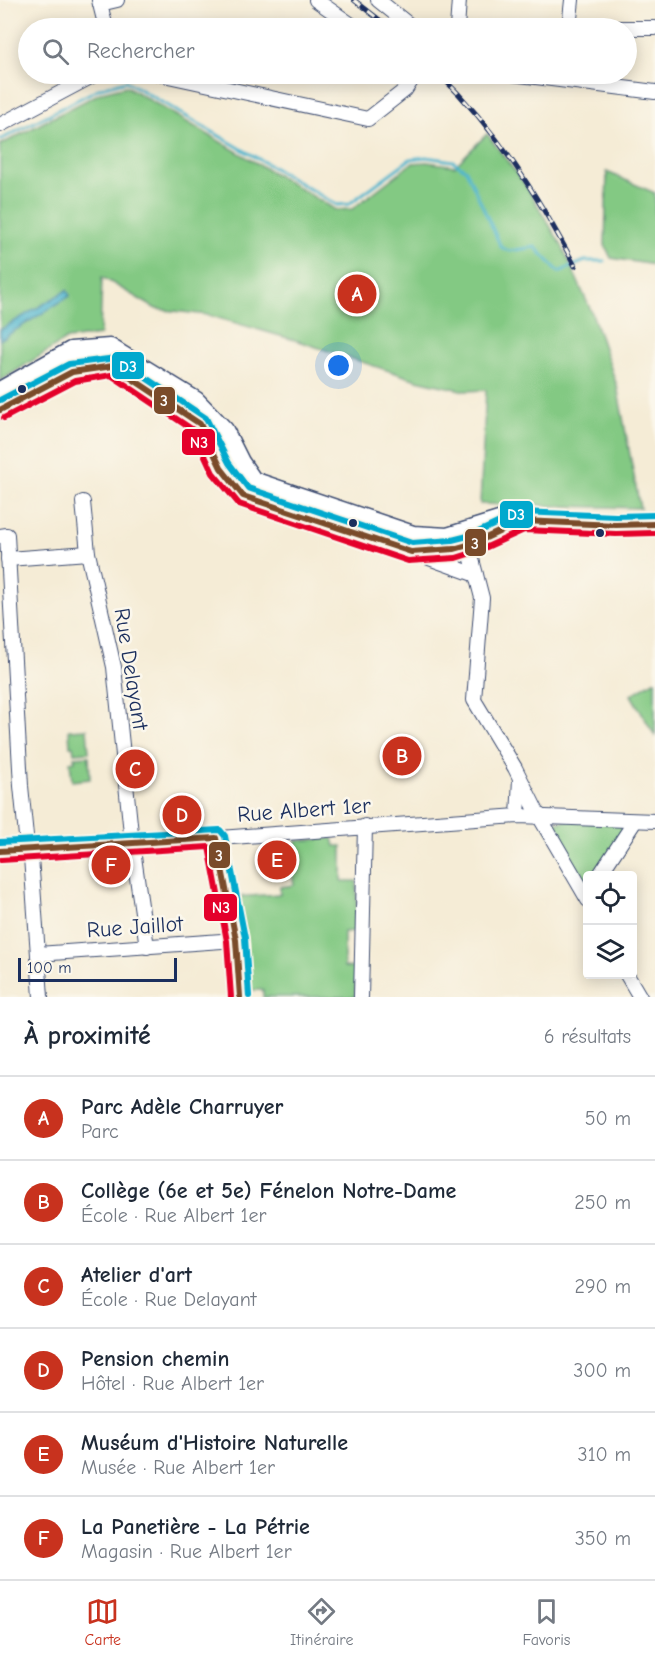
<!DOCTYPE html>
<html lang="fr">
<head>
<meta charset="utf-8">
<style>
	body { margin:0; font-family:"Comic Neue",sans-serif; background:#f6f6f7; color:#1f2937 }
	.controls { position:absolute; right:18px; bottom:18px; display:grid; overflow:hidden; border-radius:6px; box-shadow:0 3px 15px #0003 }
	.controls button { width:54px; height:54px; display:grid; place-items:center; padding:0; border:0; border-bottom:2px solid #e0e1e3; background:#fff; color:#1f2937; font:30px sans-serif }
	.scale { position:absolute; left:18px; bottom:15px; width:159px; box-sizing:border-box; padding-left:6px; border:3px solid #1b2f5e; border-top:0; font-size:16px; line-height:21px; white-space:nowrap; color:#1b2f5e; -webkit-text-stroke:4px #fbf7ec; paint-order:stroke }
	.you { position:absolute; left:339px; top:366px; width:21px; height:21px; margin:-15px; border:4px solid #fff; border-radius:50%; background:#1a73e8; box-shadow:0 0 0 9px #1a73e833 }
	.badge { display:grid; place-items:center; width:39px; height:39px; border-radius:50%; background:#c8321e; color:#fff; font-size:20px; font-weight:700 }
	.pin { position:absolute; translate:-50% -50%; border:3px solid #fff; box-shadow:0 2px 6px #0006 }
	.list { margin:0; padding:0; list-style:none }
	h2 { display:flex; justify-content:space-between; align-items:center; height:78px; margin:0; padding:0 24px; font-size:26px }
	h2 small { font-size:20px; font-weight:400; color:#747a83 }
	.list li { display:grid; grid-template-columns:39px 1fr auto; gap:18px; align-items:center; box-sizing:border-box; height:84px; padding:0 24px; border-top:2px solid #e0e1e3 }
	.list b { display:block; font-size:22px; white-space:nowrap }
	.list p { margin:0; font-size:20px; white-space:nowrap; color:#747a83 }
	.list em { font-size:20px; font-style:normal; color:#747a83 }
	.icon { flex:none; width:33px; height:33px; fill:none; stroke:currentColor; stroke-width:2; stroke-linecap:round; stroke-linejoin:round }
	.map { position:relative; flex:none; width:655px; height:997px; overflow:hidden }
	.search { position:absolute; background:#fff; box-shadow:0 3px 15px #0003; left:18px; right:18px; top:18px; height:66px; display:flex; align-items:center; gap:15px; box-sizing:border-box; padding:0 21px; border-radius:33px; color:#747a83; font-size:22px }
	.sheet { height:582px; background:#fff }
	nav { display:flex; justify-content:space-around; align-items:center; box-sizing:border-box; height:84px; border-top:2px solid #e0e1e3; background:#fff; font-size:16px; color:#747a83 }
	nav a { display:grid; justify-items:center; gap:3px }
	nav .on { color:#c8321e }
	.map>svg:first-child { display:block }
	.green { fill:#83c983; stroke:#4f7c70; stroke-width:1.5 }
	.water { fill:#4fb6ce; stroke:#357296; stroke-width:1.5 }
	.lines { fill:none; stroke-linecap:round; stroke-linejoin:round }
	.stream { stroke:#4fb6ce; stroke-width:3 }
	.minor-casing { stroke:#3c4b70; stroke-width:16 }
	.major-casing { stroke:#3c4b70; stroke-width:21 }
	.minor { stroke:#fff; stroke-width:14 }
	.major { stroke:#fff; stroke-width:18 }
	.rail-casing { stroke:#1b2f5e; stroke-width:5 }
	.rail { stroke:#fbf7ec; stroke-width:3; stroke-dasharray:9; stroke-linecap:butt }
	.bus-1-casing { stroke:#fbf7ec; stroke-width:10 }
	.bus-2-casing { stroke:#fbf7ec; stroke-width:10 }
	.bus-3-casing { stroke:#fbf7ec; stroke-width:10 }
	.bus-1 { stroke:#7a4b2a; stroke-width:6 }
	.bus-2 { stroke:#e4002b; stroke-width:6 }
	.bus-3 { stroke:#00a9ce; stroke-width:6 }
	.bus-dot { fill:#1b2f5e; stroke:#fbf7ec; stroke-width:2 }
	.labels { text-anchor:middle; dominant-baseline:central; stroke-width:5; stroke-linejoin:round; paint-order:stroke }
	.street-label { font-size:22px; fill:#1b2f5e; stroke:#fbf7ec }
	.line-badge { stroke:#fbf7ec; stroke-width:2 }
	.badge-label { font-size:16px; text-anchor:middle; font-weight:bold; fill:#fff }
</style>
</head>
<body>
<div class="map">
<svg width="655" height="997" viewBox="0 0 655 997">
	<rect width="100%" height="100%" fill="#fbf7ec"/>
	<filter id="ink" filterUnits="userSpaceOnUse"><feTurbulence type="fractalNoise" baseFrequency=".0167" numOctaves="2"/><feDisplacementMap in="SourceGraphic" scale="12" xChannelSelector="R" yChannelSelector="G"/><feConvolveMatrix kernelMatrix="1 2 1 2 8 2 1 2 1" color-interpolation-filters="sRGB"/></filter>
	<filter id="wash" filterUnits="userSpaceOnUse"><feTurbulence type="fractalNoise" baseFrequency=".008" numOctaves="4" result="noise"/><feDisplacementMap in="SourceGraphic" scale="24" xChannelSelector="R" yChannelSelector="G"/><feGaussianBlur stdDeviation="1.35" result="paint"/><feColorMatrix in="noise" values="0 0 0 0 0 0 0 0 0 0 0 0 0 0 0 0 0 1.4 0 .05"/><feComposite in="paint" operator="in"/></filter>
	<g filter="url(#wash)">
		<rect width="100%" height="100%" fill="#f5ecd6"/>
		<!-- green -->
		<g class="green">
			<path d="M126 86 336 210 352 209 412 163 427 162 455 166 487 134 526 186 562 246 592 313 617 386 640 508 480 504 486 390 465 391 417 380 298 341 208 315 156 309 102 277 100 335 67 339 0 381V145L102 92Z"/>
			<path d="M607 172 655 193V265L611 258 605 245Z"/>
			<path d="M655 680V736L631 695Z"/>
			<path d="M87 729 89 752 74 753 73 746H70L69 730Z"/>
			<path d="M89 756 90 779 72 781 70 762 75 761 74 757Z"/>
			<path d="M582 817 635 821 599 875 588 876 587 892 545 825Z"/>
			<path d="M333 838 335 846H342V881H357L356 931 344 932V967L356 968 355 997H263V990H246L234 897 280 894V887L294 885 288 850 295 849 296 841Z"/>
		</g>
		<!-- water -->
		<path class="water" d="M67 290 70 296 0 340V330Z"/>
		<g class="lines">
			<!-- stream -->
			<path class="stream" d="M0 140 100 88 126 81 337 205 349 204 410 159 426 157 453 161 466 170 501 247 509 251 535 247 559 272 585 261H604"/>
		</g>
	</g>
	<g filter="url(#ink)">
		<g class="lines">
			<!-- minor casing -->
			<g class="minor-casing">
				<g id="minor">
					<path d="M99 0 106 28"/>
					<path d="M316 0 356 28"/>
					<path d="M378 0 413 28"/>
					<path d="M100 4 117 0"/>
					<path d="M457 28 459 0"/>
					<path d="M569 28H655"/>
					<path d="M569 28 572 0"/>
					<path d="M159 74 368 119 405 90 411 81 408 74"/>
					<path d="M512 74 655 92"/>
					<path d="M0 125 96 74"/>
					<path d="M83 502 88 553 114 667 132 843 147 947"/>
					<path d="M0 536 7 535 21 786 26 836 31 857 41 997"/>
					<path d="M466 536 482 598 474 700 515 768 539 816 588 900"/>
					<path d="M415 553 476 575"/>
					<path d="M8 559 88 553"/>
					<path d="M518 816 520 779"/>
					<path d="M216 838 236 940 240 997"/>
					<path d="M0 851 206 839 518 816 655 821"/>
					<path d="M599 876 635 821"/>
					<path d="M38 954 236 940"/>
					<path d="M627 975 640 997"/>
					<path d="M361 997 365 826"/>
				</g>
			</g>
			<!-- major casing -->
			<g class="major-casing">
				<g id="major">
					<path d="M0 391 71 351 110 348 196 401 224 430 240 462 253 481 413 535 447 537 502 520 616 525 655 524"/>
					<path d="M0 410 72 372 113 366 200 424 221 468 243 496 411 552 454 549 475 543 507 528"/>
				</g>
			</g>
			<!-- minor -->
			<use href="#minor" class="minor"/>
			<!-- major -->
			<use href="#major" class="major"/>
			<!-- rail casing -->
			<g class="rail-casing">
				<g id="rail">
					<path d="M354 0 390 28"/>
					<path d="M439 74C496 129 538 196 575 266"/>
				</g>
			</g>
			<!-- rail -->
			<use href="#rail" class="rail"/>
			<!-- bus-1 casing -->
			<g class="bus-1-casing">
				<g id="bus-1">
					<path d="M0 410 72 372 113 366 200 424 221 468 243 496 411 552 454 549 475 543 522 521 616 525 655 524"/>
					<path d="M0 851 216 838 236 940 240 997"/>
				</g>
			</g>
			<!-- bus-2 casing -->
			<g class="bus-2-casing">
				<g id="bus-2">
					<path d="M4 418 75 381 111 375 193 430 213 473 239 504 408 561 456 558 478 551 524 530 616 534 655 533"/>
					<path d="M1 860 209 847 227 941 231 997"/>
				</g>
			</g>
			<!-- bus-3 casing -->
			<g class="bus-3-casing">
				<g id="bus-3">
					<path d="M0 400 69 364 116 358 206 418 229 463 248 488 412 543 452 540 472 535 521 512 616 516 655 515"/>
					<path d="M0 842 220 830 225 836 245 938 249 996"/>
				</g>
			</g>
			<!-- bus-1 -->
			<use href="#bus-1" class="bus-1"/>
			<!-- bus-2 -->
			<use href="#bus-2" class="bus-2"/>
			<!-- bus-3 -->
			<use href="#bus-3" class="bus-3"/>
		</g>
	</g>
	<!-- markers -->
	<g class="bus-dot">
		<circle cx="22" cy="389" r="5"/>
		<circle cx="353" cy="523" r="5"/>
		<circle cx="600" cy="533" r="5"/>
	</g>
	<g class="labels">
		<!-- street labels -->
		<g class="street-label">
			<text transform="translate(131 669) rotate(81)">Rue Delayant</text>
			<text transform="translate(304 810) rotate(-4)">Rue Albert 1er</text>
			<text transform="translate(135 927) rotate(-4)">Rue Jaillot</text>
		</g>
	</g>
	<g class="line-badge">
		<rect x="111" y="351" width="34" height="29" rx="6" fill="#00a9ce"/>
		<rect x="153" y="386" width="23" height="29" rx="6" fill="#7a4b2a"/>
		<rect x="181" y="428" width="35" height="28" rx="6" fill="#e4002b"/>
		<rect x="499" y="500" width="35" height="29" rx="6" fill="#00a9ce"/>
		<rect x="464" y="528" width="23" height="29" rx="6" fill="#7a4b2a"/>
		<rect x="208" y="841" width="23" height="28" rx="6" fill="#7a4b2a"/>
		<rect x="203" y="893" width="35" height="29" rx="6" fill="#e4002b"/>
	</g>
	<g class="badge-label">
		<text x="128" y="372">D3</text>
		<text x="164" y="406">3</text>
		<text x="199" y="448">N3</text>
		<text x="516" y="520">D3</text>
		<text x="475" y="549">3</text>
		<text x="219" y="861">3</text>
		<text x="221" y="913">N3</text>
	</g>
</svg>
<div class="controls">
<button><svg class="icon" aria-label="locate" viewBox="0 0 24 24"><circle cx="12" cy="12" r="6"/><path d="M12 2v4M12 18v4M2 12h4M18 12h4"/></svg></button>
<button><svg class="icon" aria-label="layers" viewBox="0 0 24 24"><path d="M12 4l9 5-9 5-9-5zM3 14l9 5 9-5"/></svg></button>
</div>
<div class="scale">100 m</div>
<div class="you"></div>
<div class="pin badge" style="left:357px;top:294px">A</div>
<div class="pin badge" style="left:402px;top:756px">B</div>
<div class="pin badge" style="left:135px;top:769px">C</div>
<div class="pin badge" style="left:182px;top:815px">D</div>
<div class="pin badge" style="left:277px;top:860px">E</div>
<div class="pin badge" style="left:111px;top:865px">F</div>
<div class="search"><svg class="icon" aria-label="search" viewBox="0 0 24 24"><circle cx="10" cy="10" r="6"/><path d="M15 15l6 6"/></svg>Rechercher</div>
</div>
<section class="sheet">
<h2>À proximité<small>6 résultats</small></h2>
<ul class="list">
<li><span class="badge">A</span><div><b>Parc Adèle Charruyer</b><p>Parc</p></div><em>50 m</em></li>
<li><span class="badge">B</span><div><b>Collège (6e et 5e) Fénelon Notre-Dame</b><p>École · Rue Albert 1er</p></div><em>250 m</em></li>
<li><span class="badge">C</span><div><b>Atelier d'art</b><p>École · Rue Delayant</p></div><em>290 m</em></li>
<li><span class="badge">D</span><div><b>Pension chemin</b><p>Hôtel · Rue Albert 1er</p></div><em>300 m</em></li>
<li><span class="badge">E</span><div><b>Muséum d'Histoire Naturelle</b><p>Musée · Rue Albert 1er</p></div><em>310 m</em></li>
<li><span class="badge">F</span><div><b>La Panetière - La Pétrie</b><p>Magasin · Rue Albert 1er</p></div><em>350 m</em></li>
</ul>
</section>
<nav>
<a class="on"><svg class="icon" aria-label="map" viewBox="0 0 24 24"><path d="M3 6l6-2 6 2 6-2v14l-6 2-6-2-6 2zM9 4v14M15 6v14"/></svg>Carte</a>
<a><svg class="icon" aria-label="directions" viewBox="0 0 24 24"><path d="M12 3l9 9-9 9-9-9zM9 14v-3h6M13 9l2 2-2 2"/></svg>Itinéraire</a>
<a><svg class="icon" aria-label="saved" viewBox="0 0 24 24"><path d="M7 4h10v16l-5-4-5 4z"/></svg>Favoris</a>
</nav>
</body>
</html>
